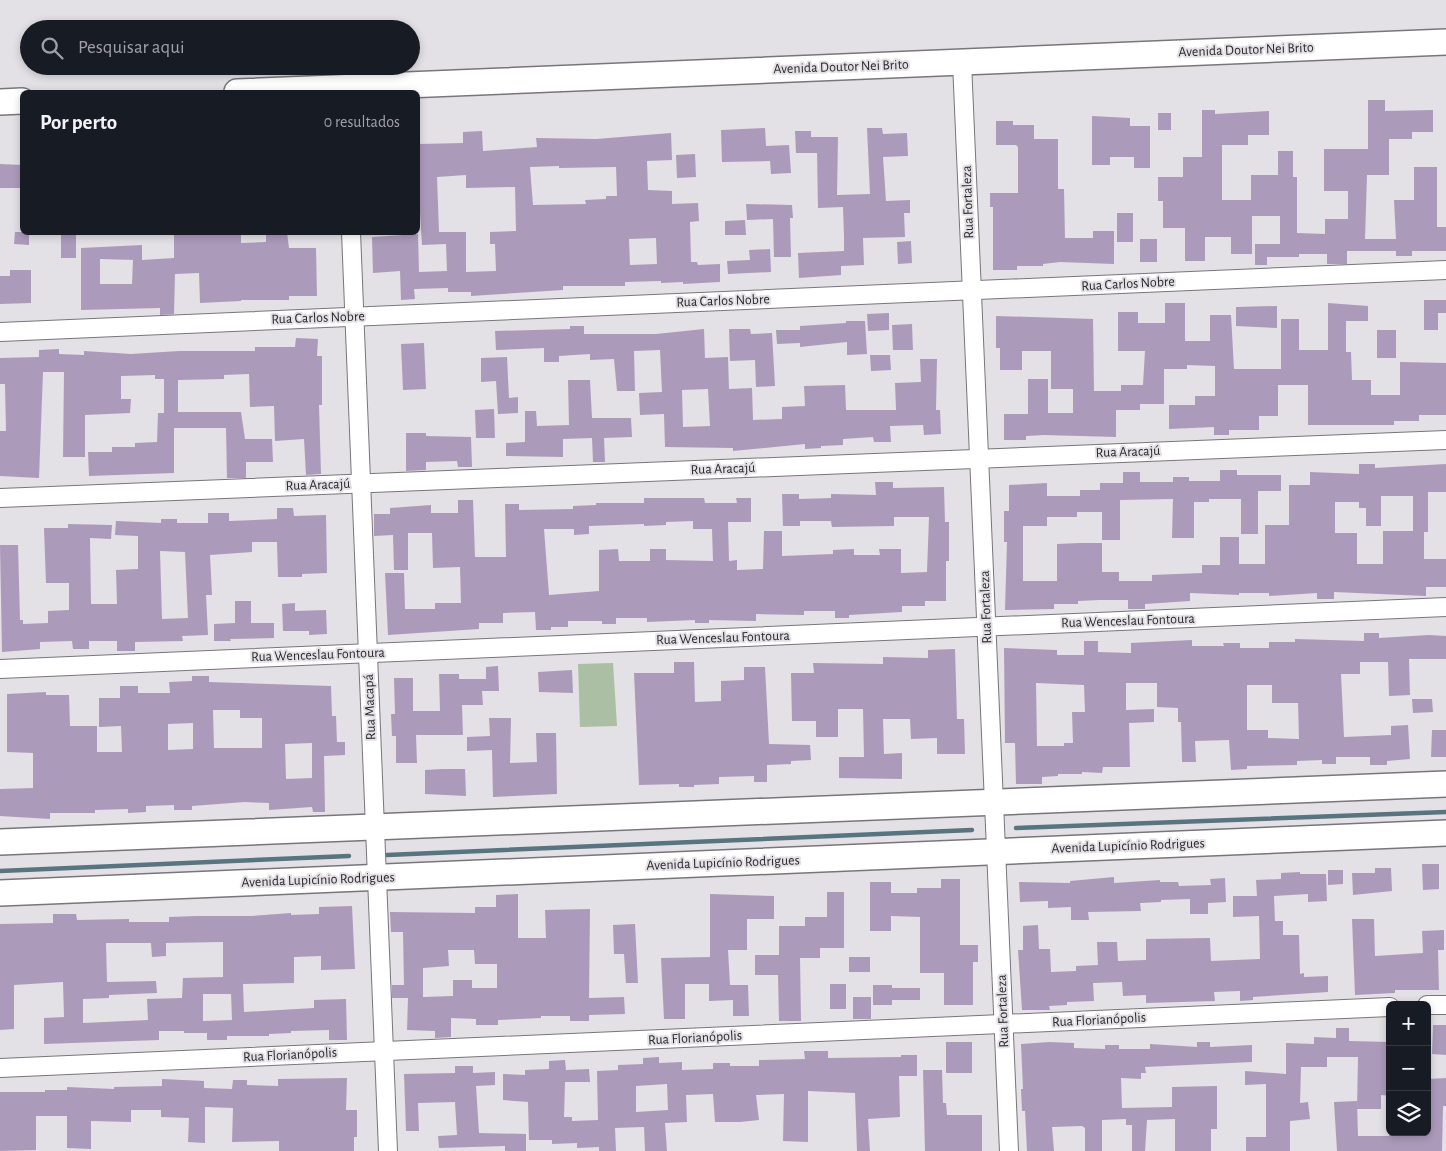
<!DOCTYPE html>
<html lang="pt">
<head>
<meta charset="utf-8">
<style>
	body { margin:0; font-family:"Alegreya Sans",sans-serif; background:#242831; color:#f1f3f6 }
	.controls { position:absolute; right:15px; bottom:15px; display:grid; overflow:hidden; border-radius:8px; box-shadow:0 2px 8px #0003 }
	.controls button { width:45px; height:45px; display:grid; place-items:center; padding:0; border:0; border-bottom:1px solid #363941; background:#171b24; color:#f1f3f6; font:25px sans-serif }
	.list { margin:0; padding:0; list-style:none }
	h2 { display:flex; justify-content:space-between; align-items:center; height:65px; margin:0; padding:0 20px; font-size:21px }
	h2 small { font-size:16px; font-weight:400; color:#9ea1a6 }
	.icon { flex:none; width:28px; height:28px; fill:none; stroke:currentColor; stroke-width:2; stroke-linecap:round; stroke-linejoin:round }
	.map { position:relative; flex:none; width:1446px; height:1151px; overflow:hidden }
	.search { position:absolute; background:#171b24; box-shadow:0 2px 8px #0003; left:20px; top:20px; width:400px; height:55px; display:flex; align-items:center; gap:12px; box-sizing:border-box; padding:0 18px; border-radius:28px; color:#9ea1a6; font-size:19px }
	.panel { position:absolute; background:#171b24; box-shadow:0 2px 8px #0003; left:20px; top:90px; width:400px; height:145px; border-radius:8px }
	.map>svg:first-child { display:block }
	.green { fill:#aabfa4 }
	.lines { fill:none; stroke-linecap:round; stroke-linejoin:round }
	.stream { stroke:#57747f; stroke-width:4.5 }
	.building { fill:#ac9abb; fill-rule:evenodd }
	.street-casing { stroke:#78767b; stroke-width:20 }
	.secondary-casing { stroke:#78767b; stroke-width:28 }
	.street { stroke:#fff; stroke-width:18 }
	.secondary { stroke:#fff; stroke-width:25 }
	.labels { text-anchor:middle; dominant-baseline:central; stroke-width:4; stroke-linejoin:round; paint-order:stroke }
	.street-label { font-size:14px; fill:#2c2b2d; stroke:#e3e0e6 }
</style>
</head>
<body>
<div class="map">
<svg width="1446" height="1151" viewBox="0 0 1446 1151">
	<rect width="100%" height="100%" fill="#e3e0e6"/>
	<!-- green -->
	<path class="green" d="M613 663 617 726 580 727 578 664Z"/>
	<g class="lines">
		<!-- stream -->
		<g class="stream">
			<path d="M1016 828 1446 812"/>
			<path d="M387 855 972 830"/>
			<path d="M0 871 349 856"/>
		</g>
	</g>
	<!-- building -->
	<g class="building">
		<path d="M1368 100H1385V111L1433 110V132H1412V139H1389V175H1367L1365 239H1396L1394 200H1414V167H1437V227H1446V251H1412V256H1396V251H1347V264H1327V254H1299V257H1267V265H1255V244H1280V216H1252V254H1231V237H1205V261H1185V228H1163V201H1158V177H1183V157H1202V110H1215V114L1269 111V135H1248V145H1222V200H1251V175H1278V151H1293V177H1297V233L1325 234V219H1348V191H1324V149H1368Z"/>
		<rect x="1158" y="113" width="13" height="17"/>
		<path d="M1092 116 1130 118V126H1150V168H1134V157H1110V165H1092Z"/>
		<path d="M996 121H1013V125H1034V139H1058V189H1064L1065 238H1093V231H1114V264L1060 262 1043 264V266H1017V270H993V207H990V193H1018V147L1016 145H996Z"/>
		<path d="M765 128 766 146 789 145 791 173 771 174 770 161 722 162 721 130Z"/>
		<path d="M867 128H882L883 134 907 133 908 156 883 157 886 201 910 200V213H904L905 237 863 238 864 265 841 266V275L799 278 798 253 844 251V236L843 207 818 208 817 153H796L795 131H811V137H838L837 195 870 194Z"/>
		<path d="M482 131 483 151 537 147 536 138 596 139 671 133 672 160 647 161 648 190 672 191V204L698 203 699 221 690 222 691 262H697L698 265 720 264V282L683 284V282L661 283V281L625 282V286H563V290L471 296V292H448V288L414 289 415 299 401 300 400 271 373 273 372 237 418 234 419 272 447 271 446 244 422 245 418 180V169H420L419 144 463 143V132ZM559 166V168L616 167 617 196H606V199L585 200 586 204 533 205 530 167ZM466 175V188L515 187 516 231 490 232V244H495L496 271 466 272V232H439L437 177ZM656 238 657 264 630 265 629 239Z"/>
		<path d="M695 154 696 177 677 178 676 155Z"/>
		<path d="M0 164 22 165V188H0Z"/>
		<path d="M746 204 792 205 793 218H790L791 257H774L773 219 747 220Z"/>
		<rect x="1117" y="213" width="16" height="29"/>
		<path d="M745 220 746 235H725V221Z"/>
		<path d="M15 232H29V245L14 244Z"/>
		<rect x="61" y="232" width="15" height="26"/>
		<path d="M174 232H241V243L266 242V232H287L289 248H316L317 296H289V300H241V301L200 303 199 273 175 274 174 314 160 315V308L81 310V248L142 245V260L174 258ZM100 259 136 260H133L132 284H100Z"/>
		<rect x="1140" y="239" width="17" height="23"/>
		<path d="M911 241 912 263 898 264 897 242Z"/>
		<path d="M770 249 771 272 728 274 727 261 750 260 749 250Z"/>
		<path d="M10 270H31V303L0 304V276H10Z"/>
		<path d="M1424 300H1446V313H1438V330H1424Z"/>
		<path d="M1165 303H1185V341H1210V315H1231L1234 369H1281V319H1299V350H1328V303L1368 306V321H1346V352H1351L1352 380H1371V395H1400V362L1446 363V415H1419V421H1394V425H1308V385H1278V416H1259V430H1229V435H1214V427L1169 429V405H1195V396H1215V366L1187 365V369H1164V404H1140V410H1116V437L1044 435 1026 436V440H1004V414H1028V379H1048V413H1073V389H1051V351H1022V370H1000V348H996V316L1093 319 1094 391H1121V385H1143L1145 351H1118V312H1138V323H1165Z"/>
		<path d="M1277 306V328L1236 326V307Z"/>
		<path d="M889 313V330L868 331 867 314Z"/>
		<path d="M846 321H865L867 354 847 355V342L800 347V343L777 344 776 330H800V326L846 323Z"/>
		<path d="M912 324 913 350H893L892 325Z"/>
		<path d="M570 326H584V334H656L704 329 705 358 728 357 729 389 752 388 753 420 782 419V407L805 406 804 386 845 385 846 410H896L895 383 921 382 920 359H937L936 410H940L941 434 924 435 923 425 890 426 891 442H874L873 437 843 439V445L821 446V448L805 449V444L733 451V448L665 447 664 414 640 415 639 393 662 392 660 350 634 351 635 391H617L614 359 590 360V354L559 356V362H544V348L496 350 495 331 570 329ZM708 389 710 426 683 427 682 390Z"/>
		<path d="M729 329H750L751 334 772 333 775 386 756 387 755 360 730 361Z"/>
		<rect x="1377" y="330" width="19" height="28"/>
		<path d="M296 338 318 339 317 356H322V405H319L321 474 306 475 304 439 275 441 274 406 250 407 249 374 224 375V379L178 380V412H241L245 439H272L273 462H246V478H227L226 428H174V473L89 476 88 452H112V447H135V443L157 442 158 413H164V379H155V375L121 376V399H131L130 413 85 415V457H63L64 372H43L39 478 0 476V431H6L5 384H0V358L39 357V350L59 349V354L84 355V351L131 354 179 351H255V347H295Z"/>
		<path d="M424 343 426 389 403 390 401 344Z"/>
		<path d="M870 355H890L891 370 871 371Z"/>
		<path d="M507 357 509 398 518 397V413L498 414 496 381 481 382V358Z"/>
		<path d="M568 380H590L592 418H631L632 437 604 438 605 462H593L592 438 563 439V457L506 456V443L525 442V411H536L537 426 569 425Z"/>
		<path d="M494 409 495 438H476L475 410Z"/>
		<path d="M406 433H426V436L471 437 472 467H458L457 461 426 462V470L406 471Z"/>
		<path d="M1359 464H1375V468L1446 464V492H1428V532H1424V559H1446V587H1426V596L1334 592V599H1317V593L1269 596V593H1239V595L1190 593V601L1145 604V609H1128V600H1099L1078 601V604H1054V609L1005 610 1007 542H1004V511H1009V485L1047 483V496H1080V490H1100V483H1123V472H1140V482H1173V477H1189V481H1220V470H1237V475H1281V491H1258V534H1241V499H1209V502H1194V538H1172L1173 499 1120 500V540H1102V512H1077V517H1047V526H1023V581H1057V544L1080 543H1102V572H1119V581H1152V575L1202 573V565H1220V537H1239V564H1265V525H1289V485H1310V472L1359 474ZM1381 496H1413V531H1383V564H1357V533H1335V502H1359V508H1366V526H1381Z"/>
		<path d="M875 482H893V488L944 487 945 522H949V561H946V601H925V606H902V612L849 615V618H835V611H804V615L756 614V621L709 620V623H695V620L647 622V618H616V624H602V621H568V627H551V630H536L535 612 503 613V623H479V629L388 635 385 573H404L405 609H435V603H461L460 567 433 568 432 533H408V570H394L393 535 374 536V514H390V508L431 505V513H458V500H473L475 557H506L505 504H519V510L573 509V506L596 505V503H644V498H704L705 503H737L736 498H751V522H728L729 561 737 560V570L763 569 764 531H782V556L833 554V550L854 549V555H880L879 549H901V573L927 572 929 517H894V526L832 527 831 521H800V526H783L782 494H799V499L831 498V494L876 495ZM693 521V529H712L713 561 666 560V549H650V561H619L618 549 599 550V591L549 595 544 529H574V535L589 534V526L644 524V526L666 525V522Z"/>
		<path d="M277 508H293L294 516 326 515 327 573 302 574V577H278L277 542H252V552L210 555 212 595H206L208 635 182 636 183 641 135 642V651H117V641H89V649H73L72 641 40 642V649L2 652 0 545H18L20 620H23V624L48 623V611L69 610V583H46L44 528H68V524L112 525 111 539 90 538 91 604H117L116 570 138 569V536L115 535 116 521 161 523V519H177V523H208V513H229V521L277 519ZM160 551 185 552 188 618 162 619Z"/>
		<path d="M235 601H251V623H274V638L230 639 231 641H214V624L235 623Z"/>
		<path d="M295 603V611L326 610 327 634 309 635V631H283L282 604Z"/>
		<path d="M1364 633H1379V638L1429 635 1446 636V659H1409L1410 695 1389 696 1388 662H1360V674H1341L1344 737 1391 735V726L1408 725 1410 759 1387 761V765H1370V757H1336V764H1322V760L1297 761V765L1247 766V769L1231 770 1229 740 1195 741 1196 762H1182L1181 722H1178V708L1157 707V683H1126V710L1154 709V722L1129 723 1130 767H1103L1102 773 1082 772V774H1058V776L1042 777V784H1016L1015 743H1005L1004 648 1057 650V655H1084V641H1098V652L1131 653V643L1192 640V646H1224L1223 643H1240V648H1269V642H1295V639L1364 641ZM1036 683 1084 685 1085 712H1072L1073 743H1064V746H1037ZM1247 685H1272V703H1298L1299 739 1268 738V730H1247Z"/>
		<path d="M955 649 957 719H964L965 754H937V738L911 739 910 719H883L884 754 902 753V779L839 778V757H864L863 709H838V737H816V721H792L791 673H814L813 663 883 664V657L928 658V650Z"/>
		<path d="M674 662H694L695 702 721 701V681L744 680V667H765L769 744 810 745 811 760 791 761V764L767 765V782H754V776L719 777V784L694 785V787H679V784L639 785 634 673H674Z"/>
		<path d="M498 666 499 691H482L483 705H462L463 735H416L417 763H396V736H392L391 714H395L394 678H413V711H440L439 674H459V679H486V667Z"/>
		<path d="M572 670 573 693 539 692 538 672Z"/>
		<path d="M192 676H209V682L331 686 332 716H336L337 742H345V755L324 756 325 812H313L312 807 269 810V803L245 802 192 806V810H174V805L146 806V812L128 813V809L95 810V813H50V819L0 816V789L33 788V753L7 752V694L46 692V695H69L70 726H97V752H122L121 726 99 727V698H120V686H138V693H170L169 682 192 681ZM213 710H240V718H262V748H214ZM193 723V749L168 750V724ZM312 743V778L286 779 285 744Z"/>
		<path d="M1412 699H1432L1433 712 1413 713Z"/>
		<path d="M489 718H511L510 763 537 762 536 733H556L557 794 493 797 492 750 467 751V737L490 736Z"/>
		<path d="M1432 730H1446V757H1431Z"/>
		<path d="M442 769H465L466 796 425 794V770Z"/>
		<path d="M1422 864H1439V889L1423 890Z"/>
		<path d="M1375 868H1391L1392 891 1353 895 1352 873H1375Z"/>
		<path d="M1328 870H1343V884L1328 885Z"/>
		<path d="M1300 872V874H1326L1327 901 1308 902V894L1274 896 1275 921H1283V935H1299L1300 974 1304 973V977L1328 976V992L1253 997V1000L1240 1001V991L1214 992 1215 1001 1146 1003V995L1123 996 1122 982 1093 983 1094 1001 1067 1002V1005L1049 1006 1050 1010H1022L1018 950H1023V926L1038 925 1039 949H1050L1051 972 1076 971V966L1098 965 1097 942H1117L1118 961 1146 960V939L1210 938 1211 961 1260 959 1259 916 1233 917V896H1257L1256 880 1281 879V873Z"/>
		<path d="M1114 877V883L1160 880V882H1178L1179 886 1211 885 1210 879 1225 878 1226 902 1208 903V914H1190V899L1161 900V902L1140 903 1141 911 1088 912 1089 920H1071V907L1048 908V901L1020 902 1019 882 1070 883V881Z"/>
		<path d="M941 879H960V945H978V962H973V1005H944V973H920V917L891 916V931H870V882H891V893H917V888H941Z"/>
		<path d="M827 892H844V948H820V958H800L801 1021H779L778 975H755V955H779V926H805V917H827Z"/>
		<path d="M518 894V938H546L545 910 590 909 589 998 624 997 625 1014 589 1015V1021H570V1016H541V1018L498 1020V1025H476V1019L451 1018V1037L435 1038V1031L407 1030 408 998H392V985H404L403 932H391L390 912 475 913V907H496V895ZM448 950H474L475 964H497V988H472V980H453V996L423 997V968L449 966Z"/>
		<path d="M710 894 774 896V919H747V950H728L730 985H748L749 1016H733V1000L709 1001V984H685V1019H664L661 958 710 957Z"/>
		<path d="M352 906 355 969 321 970V956L294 957V983L243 984 244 1012 314 1008V1000L346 999 347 1040H329V1030L291 1031V1033L269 1034V1036H227V1040H207V1033H184V1031H159V1040L44 1044V1018L64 1017 63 982 14 985V1029L0 1030V924L53 923V914H76L77 920 129 919V922H169V917L196 916H251L291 913V915L319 914V907ZM223 942V977L183 978 182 998 147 999 148 1020 83 1023V999L109 998V995L157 993 156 981 107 982 106 943H151L152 957 166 956V943ZM203 994H231L232 1020 203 1021Z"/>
		<path d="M1352 919H1374L1375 956 1423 953 1422 931 1444 930V950H1438L1439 990H1395V993L1355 995Z"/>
		<path d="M635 924 638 983H626L624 954H614L613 925Z"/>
		<rect x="849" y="957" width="21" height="15"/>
		<rect x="830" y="984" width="16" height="25"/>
		<path d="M873 985H892V988H920V1000H892V1005H873Z"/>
		<rect x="853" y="997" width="18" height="22"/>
		<path d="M1433 1025H1446V1055L1432 1054Z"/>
		<path d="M1336 1028H1349V1041L1390 1042V1096L1381 1095V1109H1357L1358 1057H1327V1067H1301L1300 1103 1308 1102 1310 1119 1290 1121V1151H1246V1137H1266V1084L1245 1085V1071L1286 1074V1043L1314 1044V1037L1336 1038Z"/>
		<rect x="946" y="1042" width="26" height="31"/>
		<path d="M1049 1042 1074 1043V1048L1105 1049V1045H1119V1049H1150V1044L1197 1047V1042H1210V1047L1252 1045V1062L1145 1067 1146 1073H1141V1079L1121 1078 1122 1108 1172 1107V1087L1217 1086V1129H1211V1151H1175V1119L1147 1120 1145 1151H1132V1125H1126V1119L1102 1120V1151H1085V1128L1082 1126 1052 1127 1054 1151H1027L1025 1111H1022L1021 1089H1023L1021 1044Z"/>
		<path d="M804 1051H828V1058L901 1057V1055H917V1076H899L900 1117 868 1119 870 1151H857L855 1093 808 1091V1142L783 1141 784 1094 756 1095 759 1120 740 1122H715L713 1094 686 1095 687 1122 665 1123 667 1151H645L644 1127 615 1128 616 1151H599V1147L577 1148V1143L552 1144V1140H529L528 1102 503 1100V1074L525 1075V1070L549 1069V1061L565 1060 566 1070 589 1069 590 1082H565L564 1117H572V1121L598 1120 597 1071 618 1070V1065L643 1064V1058L659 1057V1063L682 1062V1070L713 1069V1063H730V1066H759V1060L805 1059ZM667 1084 668 1110 636 1112V1086Z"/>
		<path d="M455 1066H473V1073L495 1072V1085L476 1086 479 1133 526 1134V1151H505V1146L439 1148 438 1136 457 1135 455 1102 418 1103 419 1131H406L404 1074 455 1073Z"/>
		<path d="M923 1070H942L943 1103H946L947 1115H982V1151H925Z"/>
		<path d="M347 1078 346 1110H357V1137H354V1151H279V1141L232 1142 233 1108 205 1107V1143L188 1142 189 1118 161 1117V1110H131V1122L91 1121V1149L67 1148V1116H36V1150L0 1151V1092H45V1090H67V1087L114 1089V1087L162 1086V1079L204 1081V1088L232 1089 233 1080H247V1085L278 1086V1079Z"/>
		<path d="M1446 1078V1106H1443L1442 1151H1337L1334 1102 1357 1101 1358 1136H1389V1132H1429L1428 1079Z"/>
	</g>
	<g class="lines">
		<!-- street casing -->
		<g class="street-casing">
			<g id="street">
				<path d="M962 62 1009 1151"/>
				<path d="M351 232 388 1151"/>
				<path d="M0 332 1446 270"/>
				<path d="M0 498 1446 440"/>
				<path d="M0 669 1446 607"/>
				<path d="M1427 1005H1446"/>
				<path d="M0 1068 1390 1007"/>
			</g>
		</g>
		<!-- secondary casing -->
		<g class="secondary-casing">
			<g id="secondary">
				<path d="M237 92 1446 42"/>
				<path d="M0 102 22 101"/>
				<path d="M0 842 1446 784"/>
				<path d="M0 893 1446 833"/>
			</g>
		</g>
		<!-- street -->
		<use href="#street" class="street"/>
		<!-- secondary -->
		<use href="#secondary" class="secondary"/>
	</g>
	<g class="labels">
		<!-- street labels -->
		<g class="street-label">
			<text transform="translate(1246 50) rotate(-2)">Avenida Doutor Nei Brito</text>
			<text transform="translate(841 67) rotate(-2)">Avenida Doutor Nei Brito</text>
			<text transform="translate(968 202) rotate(-92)">Rua Fortaleza</text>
			<text transform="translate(1128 284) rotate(-3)">Rua Carlos Nobre</text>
			<text transform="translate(723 301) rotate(-2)">Rua Carlos Nobre</text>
			<text transform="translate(318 318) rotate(-2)">Rua Carlos Nobre</text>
			<text transform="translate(1128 452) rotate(-2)">Rua Aracajú</text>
			<text transform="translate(723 469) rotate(-2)">Rua Aracajú</text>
			<text transform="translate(318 485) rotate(-2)">Rua Aracajú</text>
			<text transform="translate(986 607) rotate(-92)">Rua Fortaleza</text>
			<text transform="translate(1128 621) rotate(-2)">Rua Wenceslau Fontoura</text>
			<text transform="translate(723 638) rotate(-2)">Rua Wenceslau Fontoura</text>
			<text transform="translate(318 655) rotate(-2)">Rua Wenceslau Fontoura</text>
			<text transform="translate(370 707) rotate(-92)">Rua Macapá</text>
			<text transform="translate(1128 846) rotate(-2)">Avenida Lupicínio Rodrigues</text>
			<text transform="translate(723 863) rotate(-2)">Avenida Lupicínio Rodrigues</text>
			<text transform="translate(318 880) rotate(-2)">Avenida Lupicínio Rodrigues</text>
			<text transform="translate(1003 1011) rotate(-92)">Rua Fortaleza</text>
			<text transform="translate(1099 1020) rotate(-3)">Rua Florianópolis</text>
			<text transform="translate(695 1038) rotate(-3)">Rua Florianópolis</text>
			<text transform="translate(290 1055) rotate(-3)">Rua Florianópolis</text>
		</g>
	</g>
</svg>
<div class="controls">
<button>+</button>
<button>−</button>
<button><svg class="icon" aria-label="layers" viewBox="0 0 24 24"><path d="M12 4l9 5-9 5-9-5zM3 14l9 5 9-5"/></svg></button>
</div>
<div class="search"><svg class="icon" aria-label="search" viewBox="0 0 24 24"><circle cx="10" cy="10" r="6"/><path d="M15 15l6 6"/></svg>Pesquisar aqui</div>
<section class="panel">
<h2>Por perto<small>0 resultados</small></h2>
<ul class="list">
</ul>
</section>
</div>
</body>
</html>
